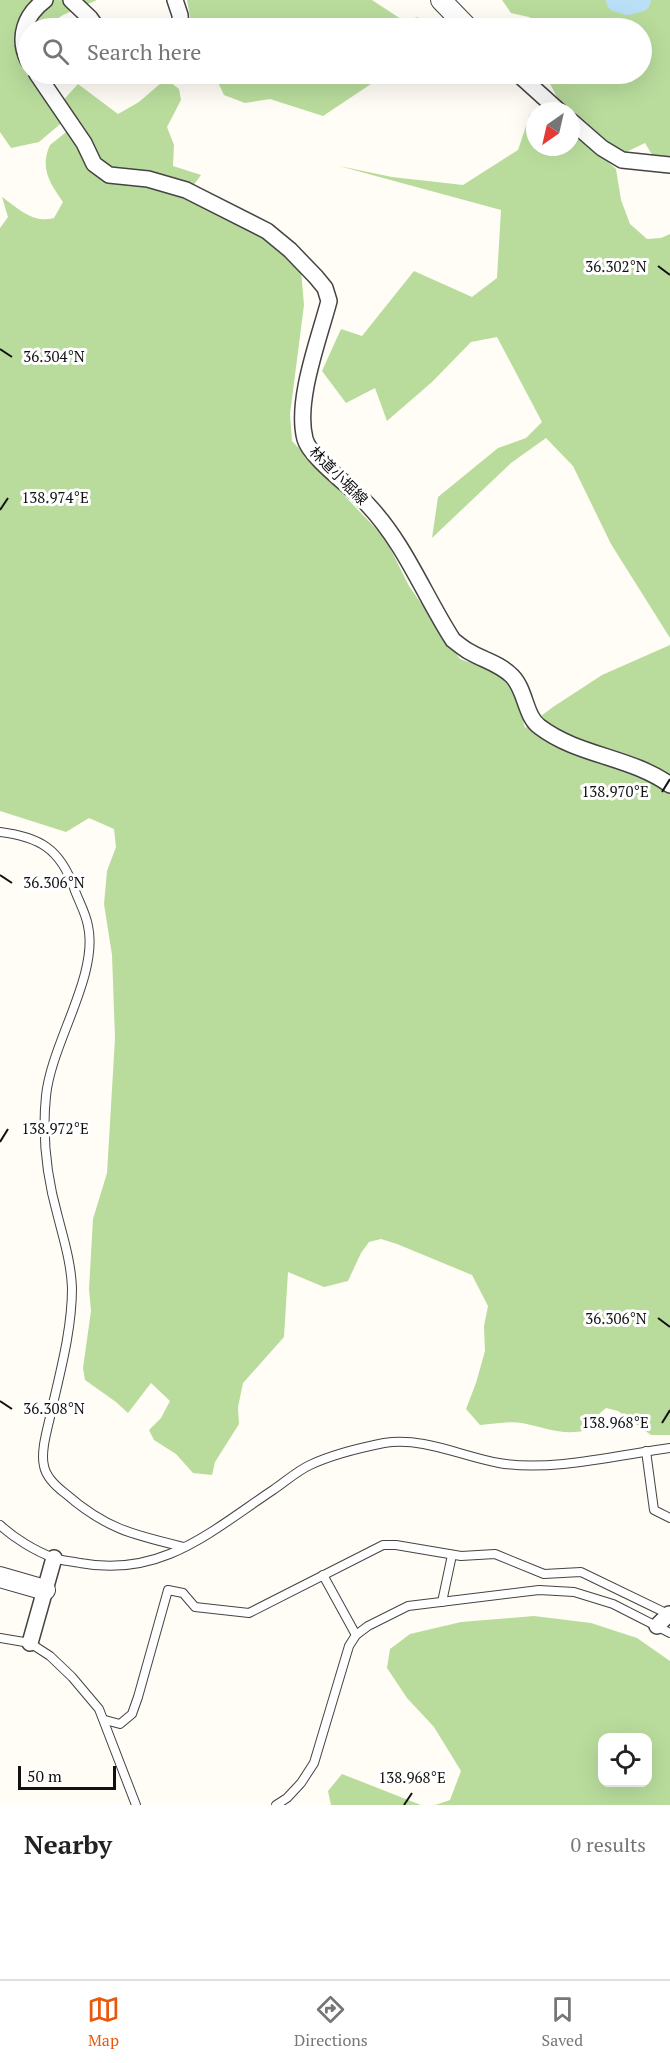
<!DOCTYPE html>
<html lang="en">
<head>
<meta charset="utf-8">
<style>
	body { margin:0; font-family:"PT Serif","Noto Sans JP",serif; background:#f6f6f6; color:#222 }
	.controls { position:absolute; right:18px; bottom:18px; display:grid; overflow:hidden; border-radius:12px; box-shadow:0 6px 24px #0002 }
	.controls button { width:54px; height:54px; display:grid; place-items:center; padding:0; border:0; border-bottom:2px solid #e0e0e0; background:#fff; color:#222; font:30px sans-serif }
	.compass { position:absolute; left:526px; top:102px; width:54px; height:54px; border-radius:50%; background:#fff; box-shadow:0 6px 24px #0002; rotate:214deg }
	.scale { position:absolute; left:18px; bottom:15px; width:98px; box-sizing:border-box; padding-left:6px; border:3px solid #111; border-top:0; font-size:16px; line-height:21px; white-space:nowrap; color:#111; -webkit-text-stroke:4px #fff; paint-order:stroke }
	.list { margin:0; padding:0; list-style:none }
	h2 { display:flex; justify-content:space-between; align-items:center; height:78px; margin:0; padding:0 24px; font-size:26px }
	h2 small { font-size:20px; font-weight:400; color:#767676 }
	.icon { flex:none; width:33px; height:33px; fill:none; stroke:currentColor; stroke-width:2; stroke-linecap:round; stroke-linejoin:round }
	.map { position:relative; flex:none; width:670px; height:1805px; overflow:hidden }
	.search { position:absolute; background:#fff; box-shadow:0 6px 24px #0002; left:18px; right:18px; top:18px; height:66px; display:flex; align-items:center; gap:15px; box-sizing:border-box; padding:0 21px; border-radius:33px; color:#767676; font-size:22px }
	.sheet { height:174px; background:#fff }
	nav { display:flex; justify-content:space-around; align-items:center; box-sizing:border-box; height:84px; border-top:2px solid #e0e0e0; background:#fff; font-size:16px; color:#767676 }
	nav a { display:grid; justify-items:center; gap:3px }
	nav .on { color:#ea580c }
	.map>svg:first-child { display:block }
	.forest { fill:#b9dc9c; fill-rule:evenodd }
	.lines { fill:none; stroke-linecap:round; stroke-linejoin:round }
	.river { stroke:#b9e0f7; stroke-width:24 }
	.service-casing { stroke:#444; stroke-width:10 }
	.minor-casing { stroke:#444; stroke-width:18 }
	.tertiary-casing { stroke:#444; stroke-width:22 }
	.service { stroke:#fff; stroke-width:8 }
	.minor { stroke:#fff; stroke-width:15 }
	.tertiary { stroke:#fff; stroke-width:20 }
	.ticks { fill:none; stroke:#111; stroke-width:2 }
	.labels { text-anchor:middle; dominant-baseline:central; stroke-width:6; stroke-linejoin:round; paint-order:stroke }
	.street-label { font-size:15px; fill:#111; stroke:#fff }
	.ticks-label { font-size:15px; text-anchor:middle; fill:#111; stroke:#fff; stroke-width:6; stroke-linejoin:round; paint-order:stroke }
</style>
</head>
<body>
<div class="map">
<svg width="670" height="1805" viewBox="0 0 670 1805">
	<rect width="100%" height="100%" fill="#fffdf5"/>
	<!-- forest -->
	<g class="forest">
		<path d="M0 0H97L63 15 43 28H28V74H31L56 108 78 84 118 114 139 102 161 83 170 82 179 89 181 100 167 127 174 145 173 166 201 175 185 197 258 231 301 270 304 305 290 414 292 441 385 538 409 586 460 659 493 671 507 681 517 695 525 728 553 707 602 675 670 645V1435H651L618 1411 606 1408 599 1414 591 1429C564 1437 548 1428 522 1423 509 1421 493 1424 480 1425L466 1409 476 1383 485 1351 484 1326 488 1306 472 1275 397 1244 381 1239 369 1242 361 1253 348 1281 324 1287 288 1272 284 1337 243 1383 238 1407 239 1424 215 1462 212 1475 193 1473 176 1454 154 1440 149 1430 161 1418 170 1401 151 1383 128 1413 116 1402 85 1380 83 1368 91 1311 89 1289 93 1219 107 1173 115 1038 112 955 104 904 107 871 116 847 114 829 89 818 66 832 0 811V228L8 217 2 197C18 208 33 224 54 218L63 202C51 184 39 169 50 145L80 121 72 114 39 142 11 148 0 132Z"/>
		<path d="M187 0H372L404 21 418 17 419 28H192Z"/>
		<path d="M502 0H670V158H654L645 143 622 154 559 101 545 74H642V28H541L529 17 511 13Z"/>
		<path d="M214 74H386L323 116 270 99 245 103 224 95Z"/>
		<path d="M535 113V147H571V129L616 169 621 200 630 224 647 239 661 238 670 234V638L611 544 573 466 546 438 511 463 432 538 438 497 498 448 526 438 542 422 497 337 471 342 432 382 387 421 375 388 346 403 322 371 341 329 362 336 414 271 472 297 497 278 501 210 339 166 392 177 463 185 518 150 530 114Z"/>
		<path d="M534 1616 591 1623 637 1638 670 1661V1805H435L450 1800 461 1771 434 1727 407 1698 387 1668 390 1649 410 1634 461 1622ZM602 1738H648V1782H602Z"/>
		<path d="M342 1774 421 1805H331L328 1791Z"/>
	</g>
	<g class="lines">
		<!-- river -->
		<path class="river" d="M618 0 628 3 639 0"/>
		<!-- service casing -->
		<g class="service-casing">
			<g id="service">
				<path d="M0 832C40 837 60 849 74 888 78 900 86 913 88 926 99 975 51 1044 46 1096 42 1135 47 1178 58 1217 64 1240 71 1263 72 1288 72 1328 61 1369 52 1408 49 1424 40 1450 44 1466 46 1477 58 1488 66 1494 106 1529 134 1535 184 1547"/>
				<path d="M646 1451 654 1510 670 1518"/>
				<path d="M0 1525C14 1538 35 1551 54 1558 62 1561 72 1561 80 1563 161 1578 210 1532 273 1490 285 1482 297 1471 310 1465 333 1454 359 1448 384 1443 425 1437 460 1456 499 1463 550 1472 619 1455 670 1448"/>
				<path d="M323 1575 356 1635"/>
				<path d="M442 1602 452 1555"/>
				<path d="M0 1638 30 1643 50 1656 72 1677 99 1709 136 1805"/>
				<path d="M105 1720 120 1724 132 1714 138 1697 168 1590 183 1593 195 1607 249 1613 383 1545H396L461 1556 495 1554 544 1574 581 1572 670 1615"/>
				<path d="M276 1805 287 1798 301 1783 314 1763 349 1646 356 1635 368 1626 408 1606 539 1590 574 1592 613 1604 670 1633"/>
			</g>
		</g>
		<!-- minor casing -->
		<g class="minor-casing">
			<g id="minor">
				<path d="M71 0 90 18 97 28"/>
				<path d="M175 0 180 15 181 28"/>
				<path d="M28 60C17 37 25 15 45 0"/>
				<path d="M37 74 84 143 94 164 109 175 148 179 186 190 267 231 290 250 316 277 325 288 329 301C319 339 295 401 305 439 310 458 354 489 368 505 405 544 424 595 453 640 458 644 463 648 468 651 483 660 499 663 512 676 526 690 525 717 540 727 578 756 632 757 670 785"/>
				<path d="M518 74 559 111"/>
				<path d="M571 121 602 148 622 160 670 165"/>
				<path d="M657 1626 669 1614"/>
				<path d="M30 1643 54 1558"/>
			</g>
		</g>
		<!-- tertiary casing -->
		<g class="tertiary-casing">
			<g id="tertiary">
				<path d="M441 0 468 28"/>
				<path d="M0 1577 45 1590"/>
			</g>
		</g>
		<!-- service -->
		<use href="#service" class="service"/>
		<!-- minor -->
		<use href="#minor" class="minor"/>
		<!-- tertiary -->
		<use href="#tertiary" class="tertiary"/>
	</g>
	<!-- ticks -->
	<path class="ticks" d="M658 266 670 275M0 349 12 357M0 510 8 498M662 792 670 779M0 875 12 883M0 1142 8 1129M658 1318 670 1327M0 1401 12 1409M662 1423 670 1410M404 1805 412 1793"/>
	<g class="labels">
		<!-- street labels -->
		<g class="street-label">
			<text transform="translate(339 475) rotate(45)">林道小堀線</text>
		</g>
	</g>
	<g class="ticks-label">
		<text x="616" y="272">36.302°N</text>
		<text x="54" y="362">36.304°N</text>
		<text x="55" y="503">138.974°E</text>
		<text x="615" y="797">138.970°E</text>
		<text x="54" y="888">36.306°N</text>
		<text x="55" y="1134">138.972°E</text>
		<text x="616" y="1324">36.306°N</text>
		<text x="54" y="1414">36.308°N</text>
		<text x="615" y="1428">138.968°E</text>
		<text x="412" y="1783">138.968°E</text>
	</g>
</svg>
<div class="controls">
<button><svg class="icon" aria-label="locate" viewBox="0 0 24 24"><circle cx="12" cy="12" r="6"/><path d="M12 2v4M12 18v4M2 12h4M18 12h4"/></svg></button>
</div>
<svg class="compass" viewBox="-18 -18 36 36"><path d="M0-13l5 13h-10z" fill="#e53935"/><path d="M0 13l5-13h-10z" fill="#767676"/></svg>
<div class="scale">50 m</div>
<div class="search"><svg class="icon" aria-label="search" viewBox="0 0 24 24"><circle cx="10" cy="10" r="6"/><path d="M15 15l6 6"/></svg>Search here</div>
</div>
<section class="sheet">
<h2>Nearby<small>0 results</small></h2>
<ul class="list">
</ul>
</section>
<nav>
<a class="on"><svg class="icon" aria-label="map" viewBox="0 0 24 24"><path d="M3 6l6-2 6 2 6-2v14l-6 2-6-2-6 2zM9 4v14M15 6v14"/></svg>Map</a>
<a><svg class="icon" aria-label="directions" viewBox="0 0 24 24"><path d="M12 3l9 9-9 9-9-9zM9 14v-3h6M13 9l2 2-2 2"/></svg>Directions</a>
<a><svg class="icon" aria-label="saved" viewBox="0 0 24 24"><path d="M7 4h10v16l-5-4-5 4z"/></svg>Saved</a>
</nav>
</body>
</html>
